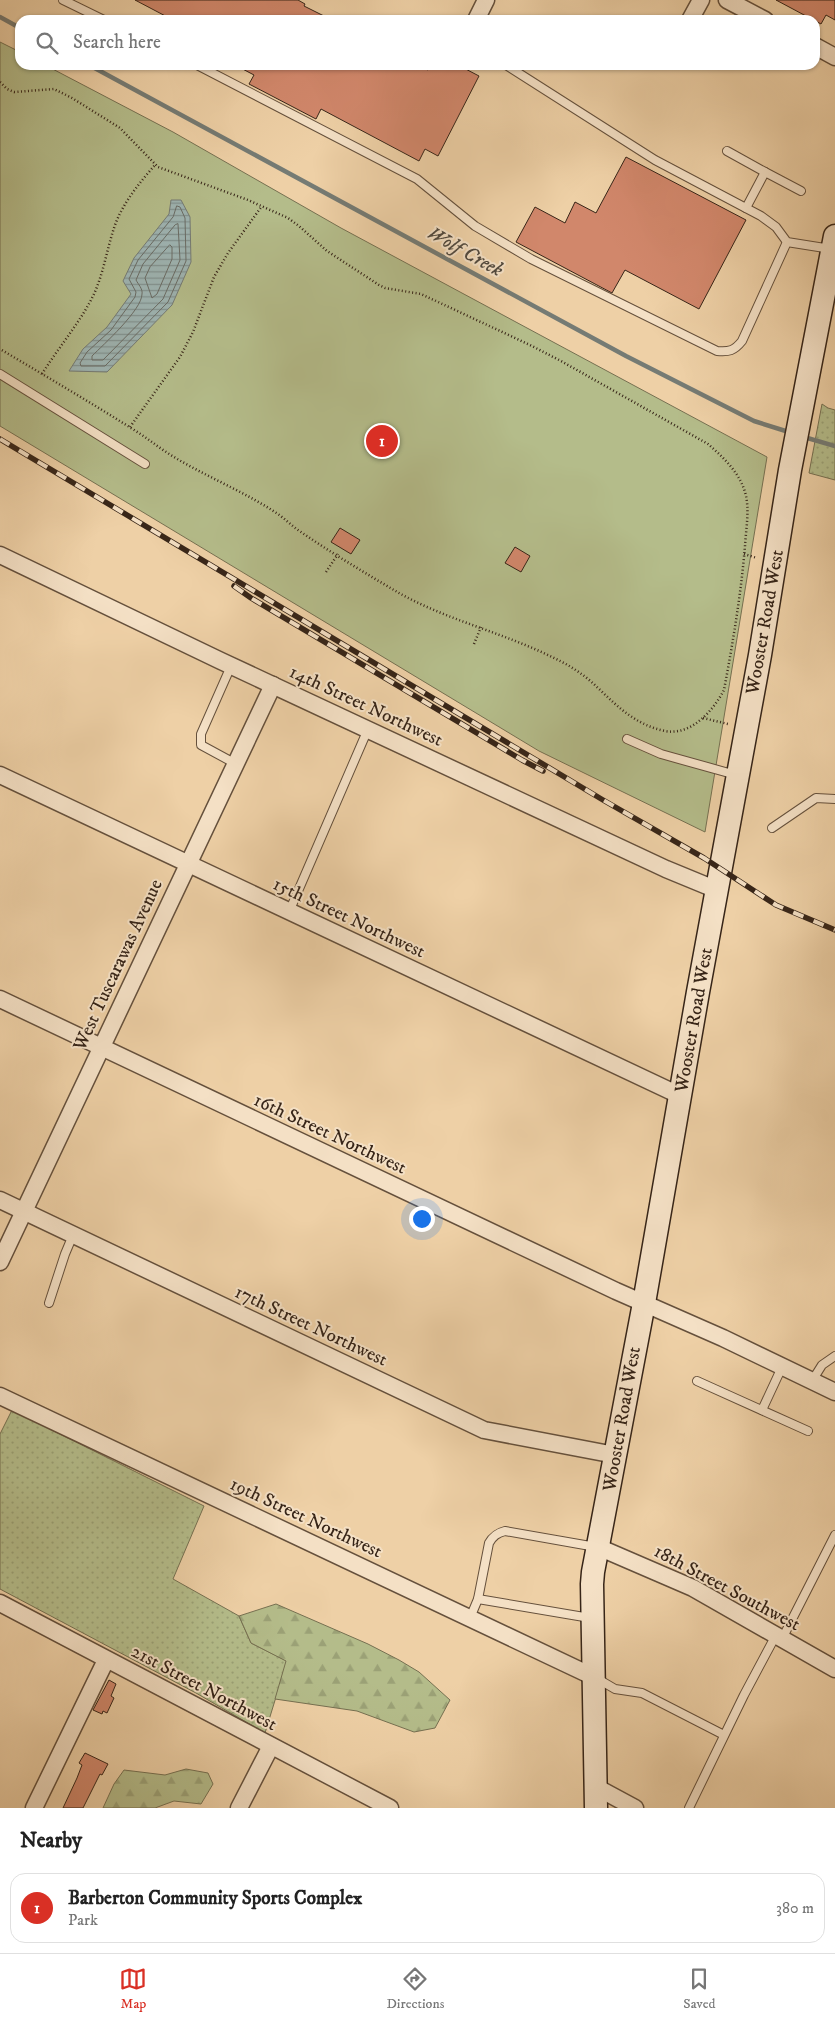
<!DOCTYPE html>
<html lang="en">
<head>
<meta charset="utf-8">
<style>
	body { margin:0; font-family:"IM FELL DW Pica",serif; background:#f2f2f2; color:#222 }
	.you { position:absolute; left:421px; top:1218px; width:18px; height:18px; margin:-12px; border:4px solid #fff; border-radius:50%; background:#1a73e8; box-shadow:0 0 0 8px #1a73e833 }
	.badge { display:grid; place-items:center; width:32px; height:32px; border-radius:50%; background:#d93025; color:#fff; font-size:16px; font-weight:700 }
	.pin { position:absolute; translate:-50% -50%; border:2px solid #fff; box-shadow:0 1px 5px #0006 }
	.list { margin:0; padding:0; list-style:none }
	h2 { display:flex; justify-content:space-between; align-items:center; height:65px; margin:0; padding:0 20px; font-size:21px }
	h2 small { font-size:16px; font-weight:400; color:#767676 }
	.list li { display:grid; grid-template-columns:32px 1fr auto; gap:15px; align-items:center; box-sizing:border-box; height:70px; margin:0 10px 10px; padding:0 10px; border:1px solid #e0e0e0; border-radius:15px }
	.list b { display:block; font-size:19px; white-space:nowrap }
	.list p { margin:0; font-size:16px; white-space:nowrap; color:#767676 }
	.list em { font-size:16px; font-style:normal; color:#767676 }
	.icon { flex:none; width:28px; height:28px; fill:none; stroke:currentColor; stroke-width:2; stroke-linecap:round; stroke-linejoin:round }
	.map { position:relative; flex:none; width:835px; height:1808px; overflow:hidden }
	.search { position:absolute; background:#fff; box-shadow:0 1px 4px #0004; left:15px; right:15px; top:15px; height:55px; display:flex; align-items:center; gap:12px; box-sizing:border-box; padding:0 18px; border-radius:15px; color:#767676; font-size:19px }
	.sheet { height:145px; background:#fff }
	nav { display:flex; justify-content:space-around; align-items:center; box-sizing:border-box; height:70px; border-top:1px solid #e0e0e0; background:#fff; font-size:14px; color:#767676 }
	nav a { display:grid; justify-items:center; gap:2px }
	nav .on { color:#d93025 }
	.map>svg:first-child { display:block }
	.grass { fill:url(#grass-dots); stroke:#767051 }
	.forest { fill:url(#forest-firs); stroke:#767051 }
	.park { fill:#b4bc8a; stroke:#767051 }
	.water { fill:url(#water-rules); stroke:#757b74 }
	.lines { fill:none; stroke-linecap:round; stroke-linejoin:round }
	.shore { stroke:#6a6c65; stroke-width:1 }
	.stream { stroke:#757b74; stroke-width:4.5 }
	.building { fill:#d1876b; stroke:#372518 }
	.lane-casing { stroke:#65503c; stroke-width:10 }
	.street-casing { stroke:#65503c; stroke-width:19 }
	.secondary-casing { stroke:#372518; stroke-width:25 }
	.path { stroke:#372518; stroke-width:2.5; stroke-dasharray:1 2.5; stroke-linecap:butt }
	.lane { stroke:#f4e0c5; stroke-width:8 }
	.street { stroke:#f4e0c5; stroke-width:16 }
	.secondary { stroke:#f4e0c5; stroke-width:22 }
	.rail-casing { stroke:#372518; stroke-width:5.5 }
	.rail { stroke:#f4e0c5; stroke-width:4; stroke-dasharray:11; stroke-linecap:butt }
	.labels { text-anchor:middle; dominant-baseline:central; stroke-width:4; stroke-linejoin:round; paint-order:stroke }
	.street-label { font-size:19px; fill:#372518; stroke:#f4e0c5 }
	.water-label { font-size:20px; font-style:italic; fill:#51493e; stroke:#f4e0c5 }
</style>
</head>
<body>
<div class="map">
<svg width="835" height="1808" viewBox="0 0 835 1808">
	<defs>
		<pattern id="grass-dots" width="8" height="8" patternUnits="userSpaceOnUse" patternTransform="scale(1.25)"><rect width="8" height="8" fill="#b4bc8a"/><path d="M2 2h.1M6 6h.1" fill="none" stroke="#9ba176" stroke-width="1.8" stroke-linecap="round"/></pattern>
		<pattern id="forest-firs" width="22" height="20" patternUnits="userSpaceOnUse" patternTransform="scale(1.25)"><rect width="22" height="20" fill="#b4bc8a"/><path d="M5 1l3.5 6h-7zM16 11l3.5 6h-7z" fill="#9ba176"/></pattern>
		<pattern id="water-rules" width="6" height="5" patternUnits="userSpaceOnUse" patternTransform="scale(1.25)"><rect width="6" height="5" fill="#9eb4b2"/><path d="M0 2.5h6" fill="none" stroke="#829290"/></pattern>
	</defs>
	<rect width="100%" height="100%" fill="#eed0a6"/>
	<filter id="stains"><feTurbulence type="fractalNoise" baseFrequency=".004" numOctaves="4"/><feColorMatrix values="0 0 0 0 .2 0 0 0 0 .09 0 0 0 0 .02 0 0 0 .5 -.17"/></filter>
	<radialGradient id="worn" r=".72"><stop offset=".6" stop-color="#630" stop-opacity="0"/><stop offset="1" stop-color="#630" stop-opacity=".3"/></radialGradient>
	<!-- grass -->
	<g class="grass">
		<path d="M822 404 828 408 835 410V480L809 473Z"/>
		<path d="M12 1410 204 1506 173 1579 239 1616 251 1643 287 1661 265 1733 196 1693 0 1589V1434Z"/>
	</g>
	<!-- forest -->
	<g class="forest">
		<path d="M276 1604 368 1644 399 1660 419 1672 450 1700 435 1728 414 1732 357 1711 275 1699 286 1661 251 1643 239 1616Z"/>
		<path d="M186 1769 208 1773 213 1784 201 1804 174 1801 155 1808H103L114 1784 124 1770 165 1775Z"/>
	</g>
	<!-- park -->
	<path class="park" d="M0 42 20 52V65H45L173 132 341 228 767 457 705 832 539 751 0 426Z"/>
	<!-- water -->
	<path class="water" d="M171 200H181L190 217 191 262 172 305 107 372 69 371 83 349 107 327 131 294 123 281 134 258 169 214Z"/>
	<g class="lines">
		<!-- shore -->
		<g class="shore">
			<path d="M177 206 180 207 185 218 186 261 168 302 105 366H81L80 363 87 352 111 330 135 297 136 292 129 279 138 260 173 217Z"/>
			<path d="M178 224 180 260 163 299 103 360H92V356C103 345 142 310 142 294 143 289 138 284 136 280L143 264 175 225Z"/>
			<path d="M170 245 172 247V259L157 294 152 298 145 278 150 267Z"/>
		</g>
		<!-- stream -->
		<g class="stream">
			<path d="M0 17 20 28"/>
			<path d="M89 65 626 356 754 421 792 433"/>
			<path d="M804 437 835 446"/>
		</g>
	</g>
	<!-- building -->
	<g class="building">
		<path d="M135 0H298L305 4 304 6 332 20H173Z"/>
		<path d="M776 0H835V20L826 15 821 24Z"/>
		<path d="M235 65H418L428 70 431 65H458L479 76 438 156 425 149 419 161 321 109 316 119 249 84 254 75Z"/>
		<path d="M626 157 746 220 699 309 625 270 612 293 516 242 535 207 565 223 575 202 596 213Z"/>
		<path d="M340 528 360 540 351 554 331 542Z"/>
		<path d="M515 547 530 556 521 572 505 563Z"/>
		<path d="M109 1680 116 1684 111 1696 114 1698 107 1713 103 1711 102 1714 93 1710Z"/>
		<path d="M85 1753 108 1764 102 1775 100 1774 83 1808H63L77 1778 82 1765 79 1763Z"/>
	</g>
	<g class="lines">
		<!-- lane casing -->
		<g class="lane-casing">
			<g id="lane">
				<path d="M63 0 104 20"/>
				<path d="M197 65 417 179 475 226 531 259 717 351C729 352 734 351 742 341L787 242"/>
				<path d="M506 65 655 160 761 216 776 227 787 242 831 249"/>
				<path d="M727 151 765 172"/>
				<path d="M746 208 765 172 801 191"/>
				<path d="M0 374 145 464"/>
				<path d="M231 666 201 734V745L236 764"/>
				<path d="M627 739 661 754 736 775"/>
				<path d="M772 828 816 798 835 799"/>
				<path d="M289 912 368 729"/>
				<path d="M49 1303 65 1254 73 1235"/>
				<path d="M697 1381 808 1431"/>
				<path d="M812 1381 822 1365 835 1356"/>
				<path d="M762 1410 782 1367"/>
				<path d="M478 1599 590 1618"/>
				<path d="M470 1618 478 1599 489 1543C493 1536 497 1533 505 1531L596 1547"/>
				<path d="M782 1639 835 1535"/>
				<path d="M598 1679 615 1689 642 1693 724 1735"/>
				<path d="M689 1808 744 1695 776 1635"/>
			</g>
		</g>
		<!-- street casing -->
		<g class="street-casing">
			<g id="street">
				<path d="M727 0 765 20"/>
				<path d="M476 20 486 0"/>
				<path d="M690 20 701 0"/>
				<path d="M815 46 835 57"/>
				<path d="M0 555 221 661 666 869 717 890"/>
				<path d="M0 775 681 1096"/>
				<path d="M0 999 616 1291 723 1338 835 1392"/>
				<path d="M0 1200 484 1430 615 1455"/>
				<path d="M0 1262 273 685"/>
				<path d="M0 1396 594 1677"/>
				<path d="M598 1547 693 1588 835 1669"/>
				<path d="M0 1603 390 1808"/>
				<path d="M596 1787 635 1808"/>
				<path d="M34 1808 106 1660"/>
				<path d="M239 1808 271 1746"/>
			</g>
		</g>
		<!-- secondary casing -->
		<g class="secondary-casing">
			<path id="secondary" d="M596 1808 592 1584 593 1572 644 1303 698 992 760 655 790 470 835 236"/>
		</g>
		<!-- path -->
		<g class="path">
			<path d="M0 82 7 89 14 92 54 89 72 98 120 128 158 167 248 200 288 218 299 226 327 251 379 285 385 288 421 294 530 345 561 361 708 444C723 457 739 472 745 492 750 509 746 528 745 546 741 594 733 642 724 690 713 711 691 736 665 731 636 725 618 707 598 688 586 676 571 666 556 659 505 633 449 621 399 593 365 573 330 552 298 530 291 525 285 519 278 514 245 492 207 477 174 457 159 448 146 437 131 428 88 401 44 375 0 349"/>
			<path d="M42 374C58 348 80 323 94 294 104 272 107 248 115 225 123 203 140 182 155 165"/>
			<path d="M130 427 180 357 193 332 214 277 228 253 262 206"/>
			<path d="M744 554 757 558"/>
			<path d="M326 572 338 554"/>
			<path d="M474 644 481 627"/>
			<path d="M703 718 728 724"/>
		</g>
		<!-- lane -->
		<use href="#lane" class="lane"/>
		<!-- street -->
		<use href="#street" class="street"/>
		<!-- secondary -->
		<use href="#secondary" class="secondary"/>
		<!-- rail casing -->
		<g class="rail-casing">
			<g id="rail">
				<path d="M0 439 603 800 704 858 776 905 835 930"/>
				<path d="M234 586 251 598 522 760 543 771"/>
			</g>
		</g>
		<!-- rail -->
		<use href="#rail" class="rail"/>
	</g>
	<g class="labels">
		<!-- street labels -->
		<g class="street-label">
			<text transform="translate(765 622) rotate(-80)">Wooster Road West</text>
			<text transform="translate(366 706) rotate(25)">14th Street Northwest</text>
			<text transform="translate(349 918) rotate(25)">15th Street Northwest</text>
			<text transform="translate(118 965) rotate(-65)">West Tuscarawas Avenue</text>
			<text transform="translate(694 1020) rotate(-80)">Wooster Road West</text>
			<text transform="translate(330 1134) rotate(25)">16th Street Northwest</text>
			<text transform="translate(311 1326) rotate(25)">17th Street Northwest</text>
			<text transform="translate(622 1419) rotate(-80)">Wooster Road West</text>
			<text transform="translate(306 1518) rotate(25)">19th Street Northwest</text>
			<text transform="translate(727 1588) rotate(28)">18th Street Southwest</text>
			<text transform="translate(204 1688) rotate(28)">21st Street Northwest</text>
		</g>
		<!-- water labels -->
		<g class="water-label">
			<text transform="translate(465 252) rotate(29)">Wolf Creek</text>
		</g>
	</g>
	<rect width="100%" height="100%" filter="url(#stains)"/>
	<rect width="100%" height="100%" fill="url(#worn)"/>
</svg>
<div class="you"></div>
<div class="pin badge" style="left:382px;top:441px">1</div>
<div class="search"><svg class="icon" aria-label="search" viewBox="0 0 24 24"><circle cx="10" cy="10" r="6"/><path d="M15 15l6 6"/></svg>Search here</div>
</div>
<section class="sheet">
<h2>Nearby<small></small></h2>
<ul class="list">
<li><span class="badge">1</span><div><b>Barberton Community Sports Complex</b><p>Park</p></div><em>380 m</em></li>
</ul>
</section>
<nav>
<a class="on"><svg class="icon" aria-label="map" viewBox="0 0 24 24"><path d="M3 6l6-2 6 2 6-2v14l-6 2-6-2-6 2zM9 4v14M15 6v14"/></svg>Map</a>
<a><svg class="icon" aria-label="directions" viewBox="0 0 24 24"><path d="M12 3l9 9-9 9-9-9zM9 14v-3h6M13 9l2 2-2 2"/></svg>Directions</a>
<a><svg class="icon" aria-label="saved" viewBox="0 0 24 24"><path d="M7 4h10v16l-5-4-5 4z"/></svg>Saved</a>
</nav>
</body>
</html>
